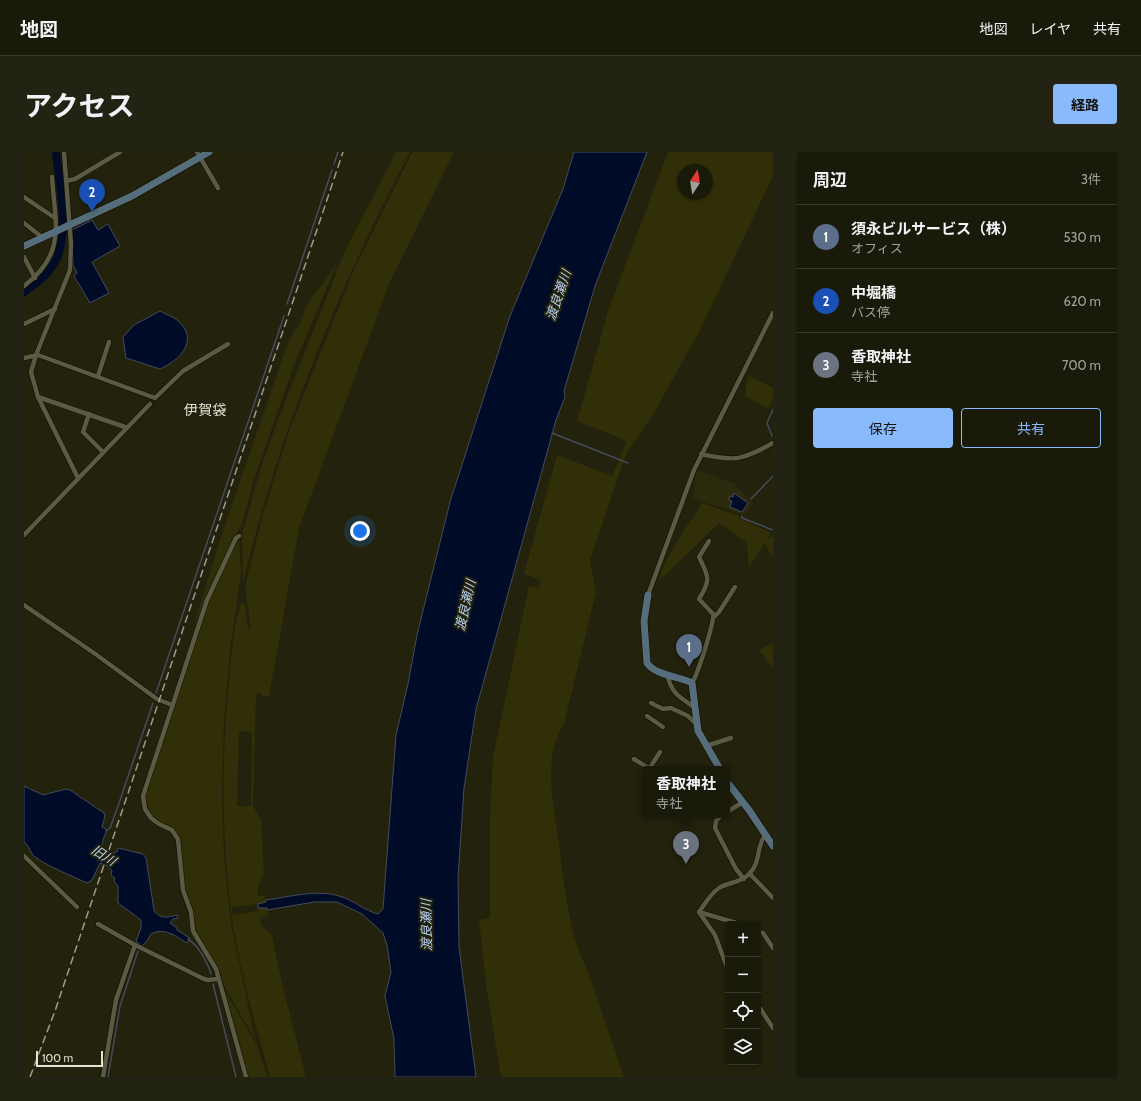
<!DOCTYPE html>
<html lang="ja">
<head>
<meta charset="utf-8">
<style>
	body { margin:0; font-family:Cabin,"Noto Sans JP",sans-serif; background:#232313; color:#f1f3f6 }
	.controls { position:absolute; right:12px; bottom:12px; display:grid; overflow:hidden; border-radius:4px; box-shadow:0 1px 3px #0004 }
	.controls button { width:36px; height:36px; display:grid; place-items:center; padding:0; border:0; border-bottom:1px solid #38382b; background:#1a1a0a; color:#f1f3f6; font:20px sans-serif }
	.compass { position:absolute; left:653px; top:12px; width:36px; height:36px; border-radius:50%; background:#1a1a0a; box-shadow:0 1px 3px #0004; rotate:12deg }
	.scale { position:absolute; left:12px; bottom:10px; width:67px; box-sizing:border-box; padding-left:4px; border:2px solid #e2e2d5; border-top:0; font-size:11px; line-height:14px; white-space:nowrap; color:#e2e2d5; -webkit-text-stroke:3px #23220d; paint-order:stroke }
	.you { position:absolute; left:336px; top:379px; width:14px; height:14px; margin:-10px; border:3px solid #fff; border-radius:50%; background:#1a73e8; box-shadow:0 0 0 6px #1a73e833 }
	.badge { display:grid; place-items:center; width:26px; height:26px; border-radius:50%; background:#88bafc; color:#fff; font-size:13px; font-weight:700 }
	.pin { position:absolute; translate:-50% -33px; filter:drop-shadow(0 1px 2px #0008) }
	.pin::after { content:''; position:absolute; top:21px; width:14px; height:12px; background:inherit; clip-path:polygon(0 0,100% 0,50% 100%) }
	.popup { position:absolute; left:618px; top:614px; width:88px; height:52px; box-sizing:border-box; display:grid; place-content:center; border-radius:4px; background:#1a1a0a; filter:drop-shadow(0 1px 3px #0005); font-size:13px; white-space:nowrap; color:#9fa19c }
	.popup b { font-size:15px; color:#f1f3f6 }
	.popup::after { content:''; position:absolute; left:50%; top:100%; margin-left:-8px; border:8px solid transparent; border-top-color:#1a1a0a }
	.list { margin:0; padding:0; list-style:none }
	h2 { display:flex; justify-content:space-between; align-items:center; height:52px; margin:0; padding:0 16px; font-size:17px }
	h2 small { font-size:13px; font-weight:400; color:#9fa19c }
	.list li { display:grid; grid-template-columns:26px 1fr auto; gap:12px; align-items:center; box-sizing:border-box; height:64px; padding:0 16px; border-top:1px solid #38382b }
	.list b { display:block; font-size:15px; white-space:nowrap }
	.list p { margin:0; font-size:13px; white-space:nowrap; color:#9fa19c }
	.list em { font-size:13px; font-style:normal; color:#9fa19c }
	.actions { display:flex; gap:8px; padding:12px 16px }
	.actions a { flex:1; padding:9px 0; border:1px solid #88bafc; border-radius:4px; text-align:center; font-size:14px; color:#88bafc }
	.actions .main { background:#88bafc; color:#111 }
	.icon { flex:none; width:22px; height:22px; fill:none; stroke:currentColor; stroke-width:2; stroke-linecap:round; stroke-linejoin:round }
	.map { position:relative; flex:none; width:749px; height:925px; overflow:hidden; border-radius:4px }
	header { display:flex; align-items:center; gap:24px; box-sizing:border-box; height:56px; padding:0 20px; background:#1a1a0a; border-bottom:1px solid #38382b }
	header strong { font-size:19px }
	nav { display:flex; gap:22px; margin-inline-start:auto; font-size:14px }
	.intro { display:flex; align-items:center; justify-content:space-between; box-sizing:border-box; height:96px; padding:0 24px }
	h1 { margin:0; font-size:28px }
	.button { padding:10px 18px; border-radius:4px; background:#88bafc; color:#111; font-size:14px; font-weight:700 }
	main { display:flex; gap:24px; padding:0 24px }
	aside { flex:1; background:#1a1a0a; border-radius:4px; box-shadow:0 1px 3px #0004 }
	.map>svg:first-child { display:block }
	.built { fill:#2c2a0d }
	.green { fill:#312f07; fill-rule:evenodd }
	.water { fill:#000c27; stroke:#444c5b }
	.lines { fill:none; stroke-linecap:round; stroke-linejoin:round }
	.stream { stroke:#444c5b; stroke-width:1.5 }
	.river { stroke:#000c27; stroke-width:8 }
	.street-casing { stroke:#0c0b00; stroke-width:5.5 }
	.secondary-casing { stroke:#0c0b00; stroke-width:8 }
	.street { stroke:#5b5b44; stroke-width:4.5 }
	.secondary { stroke:#566e7b; stroke-width:7 }
	.rail { stroke:#9d9d8d; stroke-width:1.5; stroke-dasharray:8 4; stroke-linecap:butt }
	.labels { text-anchor:middle; dominant-baseline:central; stroke-width:4; stroke-linejoin:round; paint-order:stroke }
	.water-label { font-size:13px; font-style:italic; fill:#b9d2f2; stroke:#23220d }
	.quarter-label { font-size:14px; fill:#e2e2d5; stroke:#23220d }
</style>
</head>
<body>
<header>
<strong>地図</strong>
<nav><a>地図</a><a>レイヤ</a><a>共有</a></nav>
</header>
<div class="intro"><h1>アクセス</h1><a class="button">経路</a></div>
<main>
<div class="map">
<svg width="749" height="925" viewBox="0 0 749 925">
	<rect width="100%" height="100%" fill="#23220d"/>
	<!-- built -->
	<path class="built" d="M673 318 710 331 730 353 719 363 668 346Z"/>
	<!-- green -->
	<g class="green">
		<path d="M372 0H386C314 137 255 280 219 431L218 383 238 312 254 268 320 101Z"/>
		<path d="M388 0H430L365 132 275 376 245 545 239 544 235 541 232 543 229 654 237 668 240 722 234 733V744L241 743 242 750 234 752 208 755 209 763 234 759V756H243L244 764 236 765 238 774 248 783 258 832 282 925H246C232 875 217 823 209 772 197 692 197 600 206 520 208 503 210 465 218 451L221 453 224 476H227L221 435 239 362 266 277 330 118ZM215 579 228 580 227 654H213Z"/>
		<path d="M644 0H749V24L676 178 630 261 602 302 566 408 572 440 540 572C533 583 530 593 528 606 525 634 531 664 535 692 540 728 544 782 562 814L600 925H477L462 833 455 768 466 766V665L469 605 505 434 515 436 516 428 500 422 533 303 588 324 602 291 601 288 553 269 585 156ZM659 18H683V42H659Z"/>
		<path d="M313 112 270 213 229 330 219 369 183 442 167 483 197 385 260 202 271 176H274L284 151Z"/>
		<path d="M725 224 749 236V248L744 257 722 244V232Z"/>
		<path d="M678 351 715 364V366L747 381 742 389 749 384V404L745 400 741 391 725 415 723 391 695 371 635 429C639 407 666 370 678 351Z"/>
		<path d="M215 387 217 421 206 498 200 568 198 642 200 706 207 772 231 887 199 832 197 822 172 779 169 761 160 733 157 687 150 676 137 671 128 664 121 646 183 452Z"/>
		<path d="M746 492H749V516L735 498Z"/>
		<path d="M197 833 233 893 243 925H223Z"/>
	</g>
	<!-- water -->
	<g class="water">
		<path d="M550 0H623L571 134 540 239 541 245 532 268 452 557 440 636 434 726 435 795 452 925H371L370 887 361 844 367 820 363 793 359 781 338 762 313 750H290L243 758V756H234V752L242 750V748C265 745 293 737 315 744 330 748 341 759 354 762L359 757 372 583 384 532 393 483 426 350 486 164 539 37Z"/>
		<path d="M68 68 74 78 84 72 96 94 68 110 85 141 66 151 50 124 53 121 49 113 48 78Z"/>
		<path d="M136 159C141 162 148 164 153 168 176 187 157 208 136 217L102 206 99 185 110 173Z"/>
		<path d="M710 341 724 351 718 360 706 355 708 349 705 348 706 344 709 345Z"/>
		<path d="M0 634 19 643 42 637 46 638 80 661 81 664 78 675 83 678C80 685 74 695 83 699 87 701 89 702 93 700L94 696 119 702 122 706 130 758C135 768 145 765 153 763L154 766 149 767 146 771 153 776V778L166 786 163 791C152 784 140 775 127 782L123 789 118 794 112 789 117 776V768L94 751V734L90 729 91 726 87 723 88 719 84 714 76 711 68 728 63 731C46 723 27 716 11 705 6 701 6 694 0 690Z"/>
	</g>
	<g class="lines">
		<!-- stream -->
		<g class="stream">
			<path d="M310 12 314 0"/>
			<path d="M263 152 308 18"/>
			<path d="M528 281 604 311"/>
			<path d="M748 284 743 271 749 257"/>
			<path d="M727 347 749 324"/>
			<path d="M718 364V366L749 378"/>
			<path d="M132 541 260 164"/>
			<path d="M82 679 86 676 93 657 129 551"/>
			<path d="M164 787C174 793 184 811 187 822"/>
			<path d="M189 832 212 925"/>
			<path d="M84 925 96 854 114 799"/>
		</g>
		<!-- river -->
		<path class="river" d="M0 140C13 131 25 122 32 108 46 80 35 30 32 0"/>
		<!-- street casing -->
		<g class="street-casing">
			<g id="street">
				<path d="M40 0 47 92 46 118 12 203 7 220 14 245 54 326"/>
				<path d="M173 0 194 36"/>
				<path d="M42 29 51 27 96 0"/>
				<path d="M0 45 31 66"/>
				<path d="M0 71 19 86"/>
				<path d="M0 105 11 126"/>
				<path d="M0 134C43 101 31 72 28 25"/>
				<path d="M0 172 31 157"/>
				<path d="M0 206 14 203 131 246 159 219 204 192"/>
				<path d="M74 224 85 190"/>
				<path d="M14 245 101 275"/>
				<path d="M65 262 59 280 78 299"/>
				<path d="M677 302C712 310 718 308 749 291"/>
				<path d="M0 383 126 252"/>
				<path d="M215 384 212 386 183 448 119 644 121 657 127 666 135 672 148 678 154 687 159 738 167 760 169 779 192 817 222 925"/>
				<path d="M624 443 670 318 749 161"/>
				<path d="M0 453 70 501 133 547 148 553"/>
				<path d="M690 465 695 460 711 435"/>
				<path d="M643 522C648 542 654 544 670 555"/>
				<path d="M668 531C673 524 691 469 689 462L675 447C687 428 685 425 675 405L685 389"/>
				<path d="M627 551 639 557 647 556 664 564 672 572"/>
				<path d="M623 564 639 575"/>
				<path d="M682 594 707 586"/>
				<path d="M610 607 626 617"/>
				<path d="M625 617 636 600"/>
				<path d="M703 660 719 650"/>
				<path d="M698 663 692 669 691 676 712 717 720 727"/>
				<path d="M0 704 53 755"/>
				<path d="M726 722 749 746"/>
				<path d="M675 760C681 752 686 742 695 736 705 730 717 731 725 722 737 711 732 695 741 683"/>
				<path d="M675 760 691 783 704 818"/>
				<path d="M675 760 716 772"/>
				<path d="M74 772 111 793 180 827 184 828 194 827"/>
				<path d="M734 779 739 781 749 796"/>
				<path d="M734 853 749 876"/>
				<path d="M79 925 92 848 111 793"/>
			</g>
		</g>
		<!-- secondary casing -->
		<g class="secondary-casing">
			<g id="secondary">
				<path d="M0 94 108 44 185 0"/>
				<path d="M624 443 620 469 623 511C632 524 655 524 668 531L674 579 696 617"/>
				<path d="M703 630 725 658 749 694"/>
			</g>
		</g>
		<!-- street -->
		<use href="#street" class="street"/>
		<!-- secondary -->
		<use href="#secondary" class="secondary"/>
		<!-- rail -->
		<path class="rail" d="M6 925 31 859 319 0"/>
	</g>
	<g class="labels">
		<!-- water labels -->
		<g class="water-label">
			<text transform="translate(534 143) rotate(-71)">渡良瀬川</text>
			<text transform="translate(441 453) rotate(-77)">渡良瀬川</text>
			<text transform="translate(80 703) rotate(32)">旧川</text>
			<text transform="translate(402 773) rotate(-91)">渡良瀬川</text>
		</g>
		<!-- quarter labels -->
		<g class="quarter-label">
			<text x="181" y="258">伊賀袋</text>
		</g>
	</g>
</svg>
<div class="controls">
<button>+</button>
<button>−</button>
<button><svg class="icon" aria-label="locate" viewBox="0 0 24 24"><circle cx="12" cy="12" r="6"/><path d="M12 2v4M12 18v4M2 12h4M18 12h4"/></svg></button>
<button><svg class="icon" aria-label="layers" viewBox="0 0 24 24"><path d="M12 4l9 5-9 5-9-5zM3 14l9 5 9-5"/></svg></button>
</div>
<svg class="compass" viewBox="-18 -18 36 36"><path d="M0-13l5 13h-10z" fill="#e53935"/><path d="M0 13l5-13h-10z" fill="#9fa19c"/></svg>
<div class="scale">100 m</div>
<div class="you"></div>
<div class="pin badge" style="left:665px;top:515px;background:#5c6f8a">1</div>
<div class="pin badge" style="left:68px;top:60px;background:#1a4fb4">2</div>
<div class="pin badge" style="left:662px;top:712px;background:#6b7280">3</div>
<div class="popup"><b>香取神社</b>寺社</div>
</div>
<aside>
<h2>周辺<small>3件</small></h2>
<ul class="list">
<li><span class="badge" style="background:#5c6f8a">1</span><div><b>須永ビルサービス（株）</b><p>オフィス</p></div><em>530 m</em></li>
<li><span class="badge" style="background:#1a4fb4">2</span><div><b>中堀橋</b><p>バス停</p></div><em>620 m</em></li>
<li><span class="badge" style="background:#6b7280">3</span><div><b>香取神社</b><p>寺社</p></div><em>700 m</em></li>
</ul>
<div class="actions"><a class="main">保存</a><a>共有</a></div>
</aside>
</main>
</body>
</html>
